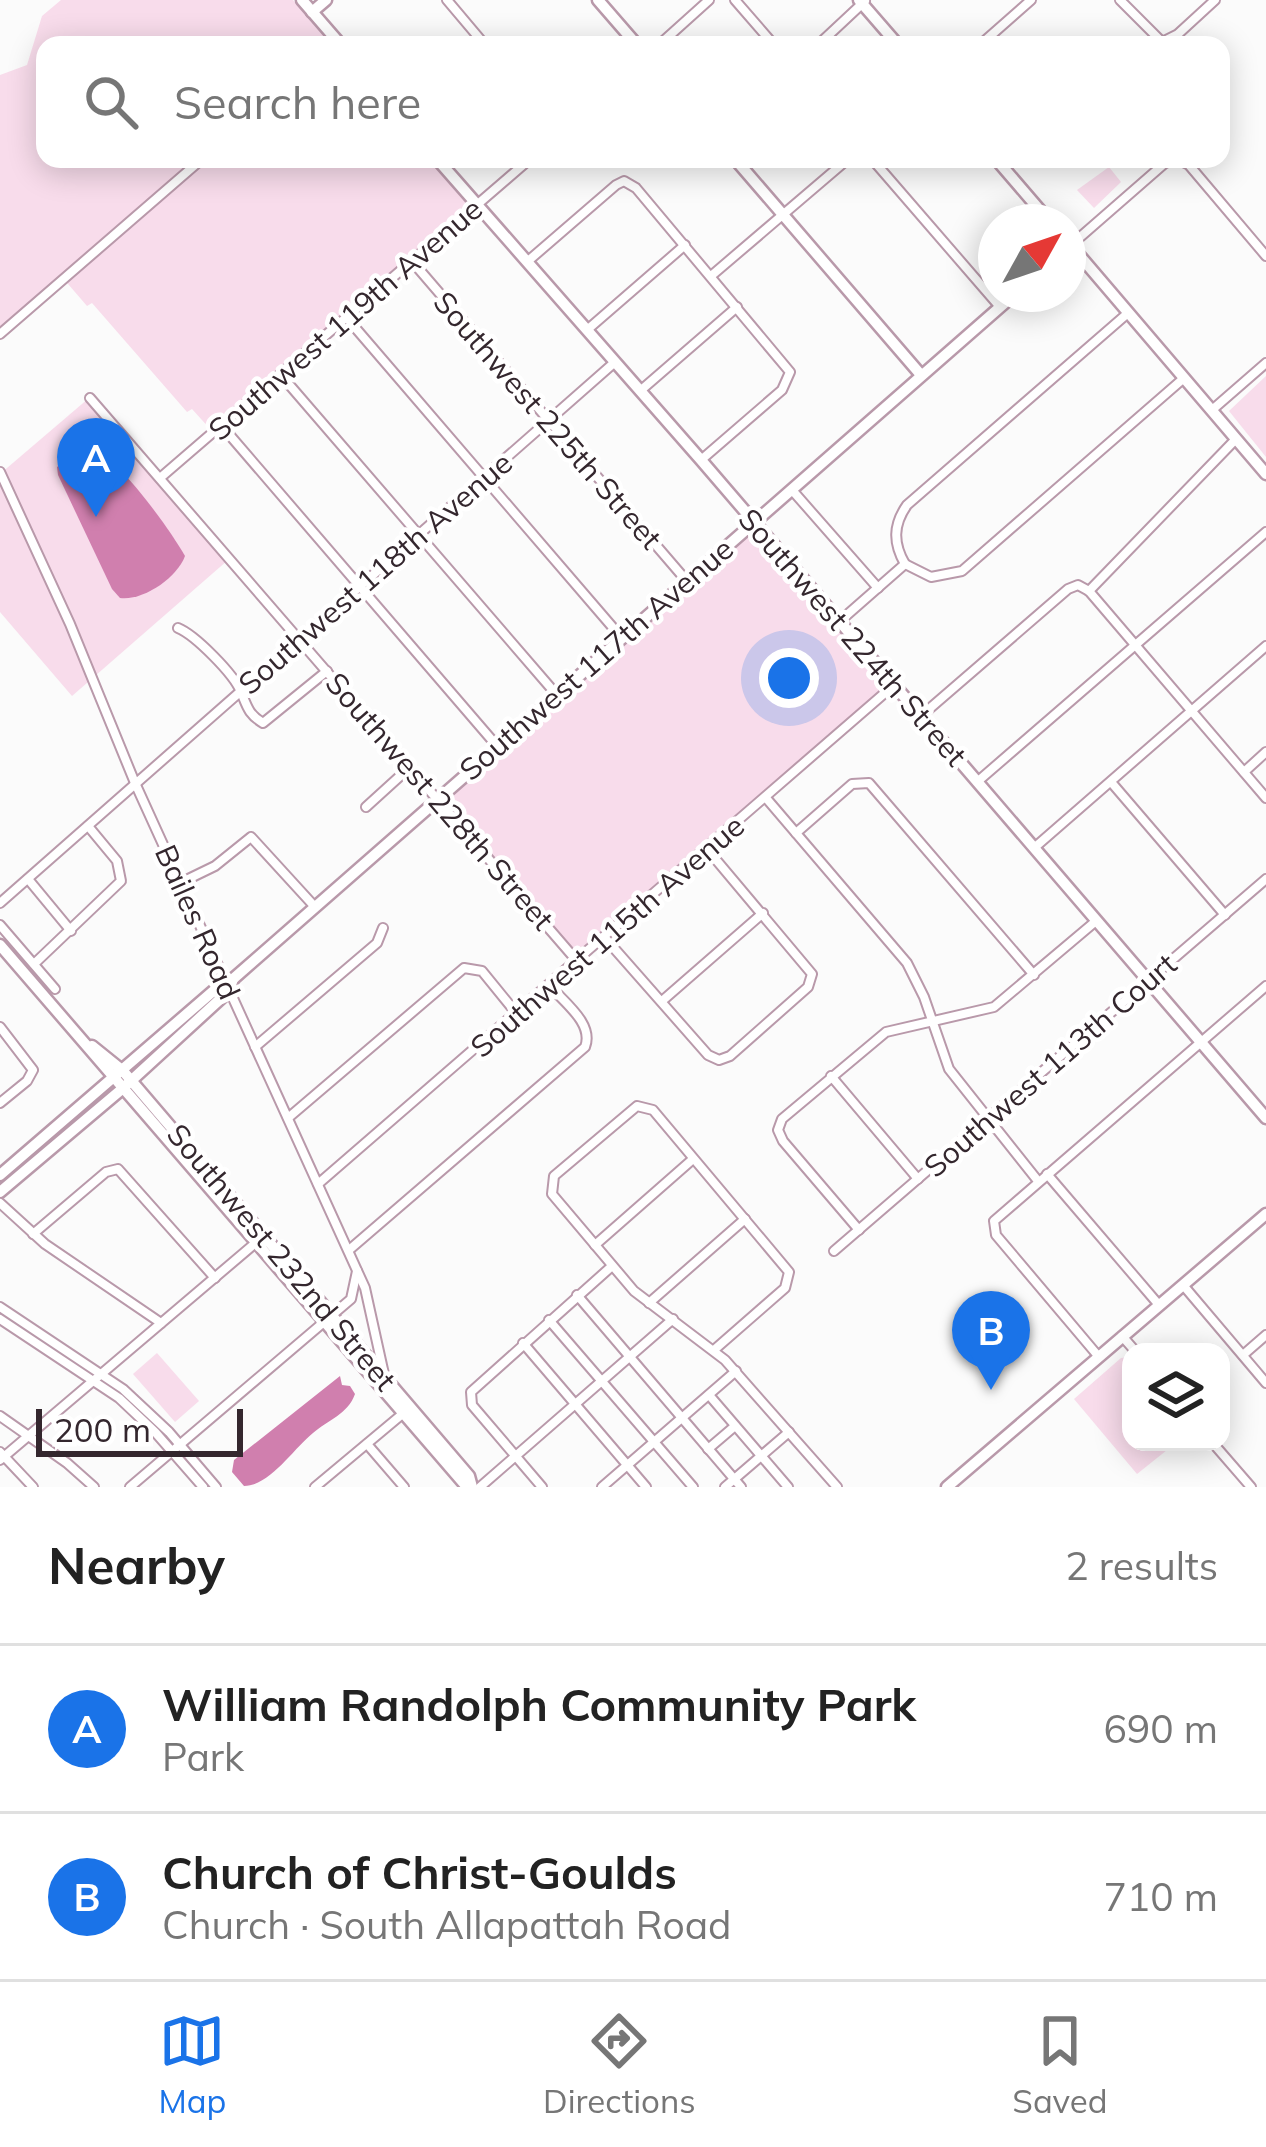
<!DOCTYPE html>
<html lang="en">
<head>
<meta charset="utf-8">
<style>
	body { margin:0; font-family:Mulish,sans-serif; background:#f2f2f2; color:#222 }
	.controls { position:absolute; right:36px; bottom:36px; display:grid; overflow:hidden; border-radius:24px; box-shadow:0 6px 30px #0003 }
	.controls button { width:108px; height:108px; display:grid; place-items:center; padding:0; border:0; border-bottom:3px solid #e0e0e0; background:#fff; color:#222; font:60px sans-serif }
	.compass { position:absolute; left:978px; top:204px; width:108px; height:108px; border-radius:50%; background:#fff; box-shadow:0 6px 30px #0003; rotate:50deg }
	.scale { position:absolute; left:36px; bottom:30px; width:207px; box-sizing:border-box; padding-left:12px; border:6px solid #34272e; border-top:0; font-size:33px; line-height:42px; white-space:nowrap; color:#34272e; -webkit-text-stroke:9px #fff; paint-order:stroke }
	.you { position:absolute; left:789px; top:678px; width:42px; height:42px; margin:-30px; border:9px solid #fff; border-radius:50%; background:#1a73e8; box-shadow:0 0 0 18px #1a73e833 }
	.badge { display:grid; place-items:center; width:78px; height:78px; border-radius:50%; background:#1a73e8; color:#fff; font-size:39px; font-weight:700 }
	.pin { position:absolute; translate:-50% -99px; filter:drop-shadow(0 3px 6px #0008) }
	.pin::after { content:''; position:absolute; top:63px; width:42px; height:36px; background:inherit; clip-path:polygon(0 0,100% 0,50% 100%) }
	.list { margin:0; padding:0; list-style:none }
	h2 { display:flex; justify-content:space-between; align-items:center; height:156px; margin:0; padding:0 48px; font-size:51px }
	h2 small { font-size:39px; font-weight:400; color:#767676 }
	.list li { display:grid; grid-template-columns:78px 1fr auto; gap:36px; align-items:center; box-sizing:border-box; height:168px; padding:0 48px; border-top:3px solid #e0e0e0 }
	.list b { display:block; font-size:45px; white-space:nowrap }
	.list p { margin:0; font-size:39px; white-space:nowrap; color:#767676 }
	.list em { font-size:39px; font-style:normal; color:#767676 }
	.icon { flex:none; width:66px; height:66px; fill:none; stroke:currentColor; stroke-width:2; stroke-linecap:round; stroke-linejoin:round }
	.map { position:relative; flex:none; width:1266px; height:1487px; overflow:hidden }
	.search { position:absolute; background:#fff; box-shadow:0 6px 30px #0003; left:36px; right:36px; top:36px; height:132px; display:flex; align-items:center; gap:30px; box-sizing:border-box; padding:0 42px; border-radius:24px; color:#767676; font-size:45px }
	.sheet { height:492px; background:#fff }
	nav { display:flex; justify-content:space-around; align-items:center; box-sizing:border-box; height:168px; border-top:3px solid #e0e0e0; background:#fff; font-size:33px; color:#767676 }
	nav a { display:grid; justify-items:center; gap:6px }
	nav .on { color:#1a73e8 }
	.map>svg:first-child { display:block }
	.green { fill:#f8dceb }
	.water { fill:#d07fae }
	.lines { fill:none; stroke-linecap:round; stroke-linejoin:round }
	.street-casing { stroke:#b999aa; stroke-width:12 }
	.secondary-casing { stroke:#b999aa; stroke-width:15 }
	.street { stroke:#fff; stroke-width:8 }
	.secondary { stroke:#fff; stroke-width:10 }
	.labels { text-anchor:middle; dominant-baseline:central; stroke-width:9; stroke-linejoin:round; paint-order:stroke }
	.street-label { font-size:30px; fill:#34272e; stroke:#fff }
</style>
</head>
<body>
<div class="map">
<svg width="1266" height="1487" viewBox="0 0 1266 1487">
	<rect width="100%" height="100%" fill="#fbfbfb"/>
	<!-- green -->
	<g class="green">
		<path d="M61 0H293L333 45H45V159H432L466 199 463 210 211 430 192 409 187 412 92 303 87 306 62 277 0 330V75L27 65 42 16Z"/>
		<path d="M1109 167 1121 182 1094 208 1077 190Z"/>
		<path d="M1266 376V457L1229 411Z"/>
		<path d="M89 398 228 560 72 696 0 612V474Z"/>
		<path d="M748 534 761 539 777 555 884 681V687L582 952H576L449 808 448 794Z"/>
		<path d="M157 1353 199 1401 175 1422 133 1374Z"/>
		<path d="M1128 1357 1131 1442H1177L1137 1474 1074 1399 1121 1358Z"/>
	</g>
	<!-- water -->
	<g class="water">
		<path d="M86 446C115 452 169 528 185 556 177 578 143 601 120 598L112 589 58 475 57 467Z"/>
		<path d="M340 1376 342 1385 350 1386 355 1394C348 1414 328 1420 313 1433 294 1448 270 1486 244 1486L232 1472 234 1460Z"/>
	</g>
	<g class="lines">
		<!-- street casing -->
		<g class="street-casing">
			<g id="street">
				<path d="M447 0 485 45"/>
				<path d="M735 0 774 45"/>
				<path d="M1120 0 1162 42 1178 34 1215 0"/>
				<path d="M659 45 709 0"/>
				<path d="M818 45 865 1"/>
				<path d="M980 45 1031 0"/>
				<path d="M872 159 1000 307"/>
				<path d="M1071 245 1165 163 1177 159 1189 165 1266 256"/>
				<path d="M411 260 685 579"/>
				<path d="M528 261 616 185 624 181 636 188 790 372 782 390 701 460"/>
				<path d="M711 276 848 159"/>
				<path d="M346 317 621 637"/>
				<path d="M587 330 685 245"/>
				<path d="M0 334 202 159"/>
				<path d="M280 374 556 694"/>
				<path d="M640 391 737 307"/>
				<path d="M90 398 577 961"/>
				<path d="M1212 410 1266 363"/>
				<path d="M221 425 497 746"/>
				<path d="M0 472 70 624 135 783 365 1288 384 1374"/>
				<path d="M160 478 530 159"/>
				<path d="M792 490 878 588"/>
				<path d="M905 564C893 543 893 525 907 505L1128 313"/>
				<path d="M905 564 931 577 962 571 1184 378"/>
				<path d="M1089 591 1266 798"/>
				<path d="M1089 591 1236 439"/>
				<path d="M840 621 905 564"/>
				<path d="M178 628C195 635 234 674 241 692 247 706 248 714 263 723L327 671"/>
				<path d="M921 716 1068 589 1078 585 1089 591"/>
				<path d="M1244 772 1266 752"/>
				<path d="M977 782 1266 532"/>
				<path d="M1111 782 1225 915"/>
				<path d="M766 798 907 963 924 997 949 1069 1038 1181"/>
				<path d="M366 807 410 767"/>
				<path d="M796 833 852 784 869 783 1034 975"/>
				<path d="M1034 848 1266 646"/>
				<path d="M28 879 71 931"/>
				<path d="M180 883 215 866 251 837 315 907"/>
				<path d="M0 903 615 362"/>
				<path d="M0 925 55 989"/>
				<path d="M605 938 708 1055 719 1060 730 1056 808 987 812 974 707 849"/>
				<path d="M34 964 121 881 117 861 88 826"/>
				<path d="M662 1001 763 913"/>
				<path d="M0 1027 33 1070 27 1081 0 1103"/>
				<path d="M255 1047 377 943 383 928"/>
				<path d="M831 1076 918 1179"/>
				<path d="M288 1118 464 968 482 971 517 1014"/>
				<path d="M1047 1174 1159 1305"/>
				<path d="M318 1184 894 685"/>
				<path d="M0 1203 45 1244 161 1323"/>
				<path d="M859 1230 783 1141 778 1130 782 1119 886 1032 994 1007 1096 921"/>
				<path d="M33 1234 106 1172 118 1169 215 1278"/>
				<path d="M595 1245 693 1159"/>
				<path d="M349 1250 585 1047C594 1024 565 1003 550 986"/>
				<path d="M834 1251 1266 879"/>
				<path d="M1183 1285 1266 1383"/>
				<path d="M577 1295 741 1487"/>
				<path d="M649 1303 745 1219"/>
				<path d="M0 1307 123 1389 169 1432 216 1487"/>
				<path d="M0 1319 119 1398 155 1432 203 1487"/>
				<path d="M549 1320 693 1487"/>
				<path d="M1122 1336 1136 1352"/>
				<path d="M523 1343 646 1487"/>
				<path d="M714 1350 785 1288 789 1272 653 1110 637 1106 554 1176 552 1194 634 1291 725 1360 837 1487"/>
				<path d="M1243 1355 1266 1335"/>
				<path d="M1099 1357 996 1235 994 1221 1266 986"/>
				<path d="M709 1395 788 1487"/>
				<path d="M0 1416 67 1463 94 1487"/>
				<path d="M1212 1442 1251 1487"/>
				<path d="M367 1444 404 1487"/>
				<path d="M708 1449 735 1426"/>
				<path d="M0 1452 33 1487"/>
				<path d="M0 1460 259 1240"/>
				<path d="M130 1487 351 1299 357 1271"/>
				<path d="M315 1487 406 1411"/>
				<path d="M480 1487 673 1319"/>
				<path d="M542 1487 472 1405 471 1392 612 1266"/>
				<path d="M602 1487 736 1371"/>
				<path d="M725 1487 789 1432"/>
			</g>
		</g>
		<!-- secondary casing -->
		<g class="secondary-casing">
			<g id="secondary">
				<path d="M302 0 341 45"/>
				<path d="M598 0 637 45"/>
				<path d="M859 0 898 45"/>
				<path d="M312 12 326 0"/>
				<path d="M437 159 701 460 1266 1118"/>
				<path d="M735 159 921 375"/>
				<path d="M996 159 1050 222"/>
				<path d="M1068 242 1266 474"/>
				<path d="M0 945 467 1487"/>
				<path d="M92 1046 123 1071 469 1476 472 1487"/>
				<path d="M0 1175 225 981 233 979 1015 294"/>
				<path d="M0 1192 122 1089 229 991 233 979"/>
				<path d="M947 1487 1266 1214"/>
			</g>
		</g>
		<!-- street -->
		<use href="#street" class="street"/>
		<!-- secondary -->
		<use href="#secondary" class="secondary"/>
	</g>
	<g class="labels">
		<!-- street labels -->
		<g class="street-label">
			<text transform="translate(345 319) rotate(-41)">Southwest 119th Avenue</text>
			<text transform="translate(548 420) rotate(49)">Southwest 225th Street</text>
			<text transform="translate(375 573) rotate(-41)">Southwest 118th Avenue</text>
			<text transform="translate(853 637) rotate(49)">Southwest 224th Street</text>
			<text transform="translate(596 659) rotate(-41)">Southwest 117th Avenue</text>
			<text transform="translate(440 801) rotate(49)">Southwest 228th Street</text>
			<text transform="translate(198 922) rotate(66)">Bailes Road</text>
			<text transform="translate(607 936) rotate(-41)">Southwest 115th Avenue</text>
			<text transform="translate(1050 1065) rotate(-41)">Southwest 113th Court</text>
			<text transform="translate(282 1257) rotate(50)">Southwest 232nd Street</text>
		</g>
	</g>
</svg>
<div class="controls">
<button><svg class="icon" aria-label="layers" viewBox="0 0 24 24"><path d="M12 4l9 5-9 5-9-5zM3 14l9 5 9-5"/></svg></button>
</div>
<svg class="compass" viewBox="-18 -18 36 36"><path d="M0-13l5 13h-10z" fill="#e53935"/><path d="M0 13l5-13h-10z" fill="#767676"/></svg>
<div class="scale">200 m</div>
<div class="you"></div>
<div class="pin badge" style="left:96px;top:517px">A</div>
<div class="pin badge" style="left:991px;top:1390px">B</div>
<div class="search"><svg class="icon" aria-label="search" viewBox="0 0 24 24"><circle cx="10" cy="10" r="6"/><path d="M15 15l6 6"/></svg>Search here</div>
</div>
<section class="sheet">
<h2>Nearby<small>2 results</small></h2>
<ul class="list">
<li><span class="badge">A</span><div><b>William Randolph Community Park</b><p>Park</p></div><em>690 m</em></li>
<li><span class="badge">B</span><div><b>Church of Christ-Goulds</b><p>Church · South Allapattah Road</p></div><em>710 m</em></li>
</ul>
</section>
<nav>
<a class="on"><svg class="icon" aria-label="map" viewBox="0 0 24 24"><path d="M3 6l6-2 6 2 6-2v14l-6 2-6-2-6 2zM9 4v14M15 6v14"/></svg>Map</a>
<a><svg class="icon" aria-label="directions" viewBox="0 0 24 24"><path d="M12 3l9 9-9 9-9-9zM9 14v-3h6M13 9l2 2-2 2"/></svg>Directions</a>
<a><svg class="icon" aria-label="saved" viewBox="0 0 24 24"><path d="M7 4h10v16l-5-4-5 4z"/></svg>Saved</a>
</nav>
</body>
</html>
